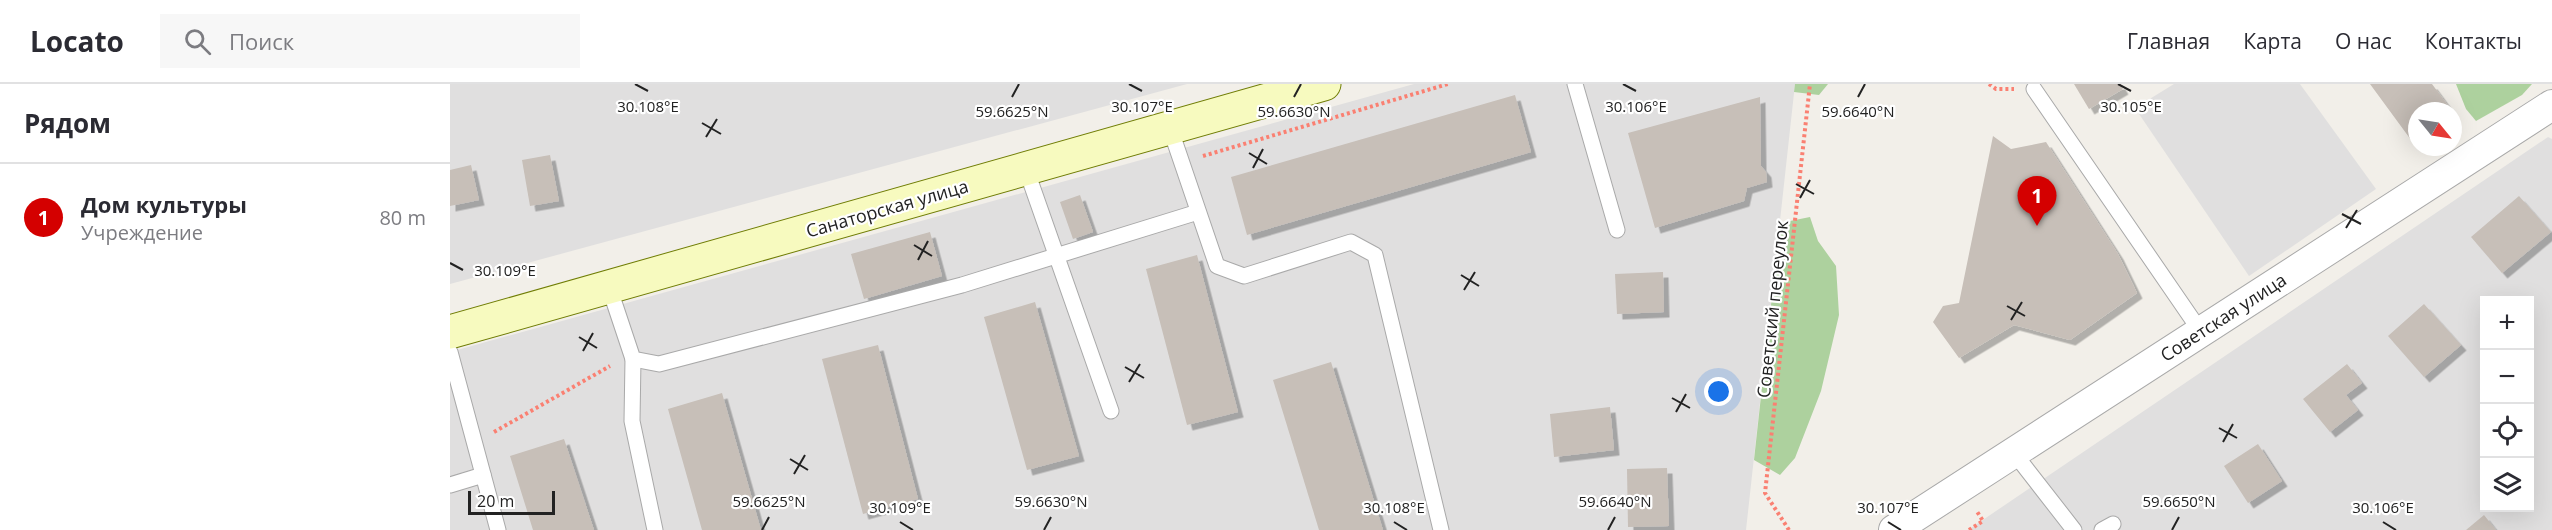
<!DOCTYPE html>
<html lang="ru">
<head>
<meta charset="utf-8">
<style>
	body { margin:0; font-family:"Open Sans",sans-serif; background:#f7f7f7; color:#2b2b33 }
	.controls { position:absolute; right:18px; bottom:18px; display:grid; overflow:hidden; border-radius:0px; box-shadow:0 6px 24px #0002 }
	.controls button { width:54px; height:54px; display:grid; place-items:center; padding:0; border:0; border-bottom:2px solid #e1e1e2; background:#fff; color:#2b2b33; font:30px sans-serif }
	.compass { position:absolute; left:1958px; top:18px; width:54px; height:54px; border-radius:50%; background:#fff; box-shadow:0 6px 24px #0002; rotate:120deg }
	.scale { position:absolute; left:18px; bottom:15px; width:87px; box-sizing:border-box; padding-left:6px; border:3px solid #222; border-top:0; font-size:16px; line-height:21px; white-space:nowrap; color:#222; -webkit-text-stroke:4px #fff; paint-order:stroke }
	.you { position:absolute; left:1269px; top:308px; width:21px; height:21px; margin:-15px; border:4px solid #fff; border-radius:50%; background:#1a73e8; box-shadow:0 0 0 9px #1a73e833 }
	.badge { display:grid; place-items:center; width:39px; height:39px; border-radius:50%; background:#d40000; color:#fff; font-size:20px; font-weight:700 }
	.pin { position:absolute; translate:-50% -50px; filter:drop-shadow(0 2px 3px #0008) }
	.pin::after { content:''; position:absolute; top:32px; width:21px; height:18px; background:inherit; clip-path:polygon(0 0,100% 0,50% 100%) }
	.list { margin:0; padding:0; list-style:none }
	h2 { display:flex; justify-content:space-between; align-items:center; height:78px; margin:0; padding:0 24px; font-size:26px }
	h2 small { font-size:20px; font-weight:400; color:#7c7c81 }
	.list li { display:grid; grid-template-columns:39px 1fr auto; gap:18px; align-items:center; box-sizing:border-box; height:108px; padding:0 24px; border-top:2px solid #e1e1e2 }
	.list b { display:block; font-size:22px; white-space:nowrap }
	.list p { margin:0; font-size:20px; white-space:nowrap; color:#7c7c81 }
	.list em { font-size:20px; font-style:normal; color:#7c7c81 }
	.icon { flex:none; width:33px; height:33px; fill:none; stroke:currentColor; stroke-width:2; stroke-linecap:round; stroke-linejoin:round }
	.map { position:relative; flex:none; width:2102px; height:446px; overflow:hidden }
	header { display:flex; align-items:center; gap:36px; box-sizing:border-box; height:84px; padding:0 30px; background:#fff; border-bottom:2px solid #e1e1e2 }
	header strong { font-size:28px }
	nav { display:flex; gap:33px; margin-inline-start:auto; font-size:21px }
	.search { width:420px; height:54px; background:#f7f7f7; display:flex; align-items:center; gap:15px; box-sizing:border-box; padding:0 21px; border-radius:0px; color:#7c7c81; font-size:22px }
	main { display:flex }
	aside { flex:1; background:#fff }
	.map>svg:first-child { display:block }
	.residential { fill:#e0dfdf; fill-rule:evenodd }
	.forest { fill:#add19e }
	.building { fill:#c7bfb8; filter:url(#shadow) }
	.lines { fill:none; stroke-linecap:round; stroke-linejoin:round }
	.lane-casing { stroke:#a9a9a9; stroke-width:17 }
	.street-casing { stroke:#a9a9a9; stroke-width:32 }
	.secondary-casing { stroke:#707d05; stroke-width:35 }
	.path { stroke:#fa8072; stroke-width:4; stroke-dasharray:3 3; stroke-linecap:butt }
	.lane { stroke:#fff; stroke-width:15 }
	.street { stroke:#fff; stroke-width:30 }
	.secondary { stroke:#f7fabf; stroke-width:33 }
	.ticks { fill:none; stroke:#222; stroke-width:2 }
	.labels { text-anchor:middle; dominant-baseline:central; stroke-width:4.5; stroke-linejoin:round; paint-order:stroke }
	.street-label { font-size:18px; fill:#222; stroke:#fff }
	.ticks-label { font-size:15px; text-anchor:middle; fill:#222; stroke:#fff; stroke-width:4.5; stroke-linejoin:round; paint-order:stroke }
</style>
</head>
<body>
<header>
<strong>Locato</strong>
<div class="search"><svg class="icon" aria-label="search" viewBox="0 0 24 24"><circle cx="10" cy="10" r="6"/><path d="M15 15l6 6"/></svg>Поиск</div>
<nav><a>Главная</a><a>Карта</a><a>О нас</a><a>Контакты</a></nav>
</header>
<main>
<aside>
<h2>Рядом<small></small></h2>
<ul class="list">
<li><span class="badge">1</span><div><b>Дом культуры</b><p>Учреждение</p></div><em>80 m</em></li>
</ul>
</aside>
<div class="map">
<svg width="2102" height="446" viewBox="0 0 2102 446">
	<defs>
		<filter id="shadow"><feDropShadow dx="5.5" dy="5.5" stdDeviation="0" flood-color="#0004"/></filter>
	</defs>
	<rect width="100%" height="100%" fill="#f2efe9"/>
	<!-- residential -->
	<g class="residential">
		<path d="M0 0H737L0 200Z"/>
		<path d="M964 0H1345L1296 446H0V268Z"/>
		<path d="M1724 0H1850L1926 105 1799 192 1685 24Z"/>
		<path d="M2098 53 2102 55V446H1518ZM2034 216H2080V424H2034Z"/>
	</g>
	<!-- forest -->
	<g class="forest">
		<path d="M1345 0H1378L1369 11 1344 8Z"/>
		<path d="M2006 0H2082L2072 11 2026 37 2016 25Z"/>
		<path d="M1360 133 1368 157 1386 182 1389 231 1371 307 1345 374 1330 391 1304 376 1330 139Z"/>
	</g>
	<!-- building -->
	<g class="building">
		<path d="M1624 0H1670L1673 5 1639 25Z"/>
		<path d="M1920 0H1982L2002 27H1967V58L1964 60Z"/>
		<path d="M1065 11 1081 68 797 151 781 93Z"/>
		<path d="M1310 13 1311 82 1316 88 1317 98 1297 104 1294 117 1205 144 1178 49Z"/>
		<path d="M1543 52 1561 65 1596 58 1668 170 1687 209 1620 256 1564 241 1509 274 1483 238 1493 222 1509 219Z"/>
		<path d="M100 71 109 117 80 122 72 76Z"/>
		<path d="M21 81 29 116 0 122V86Z"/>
		<path d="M630 111 643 148 623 155 610 118Z"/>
		<path d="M2069 112 2101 148 2052 189 2021 153Z"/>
		<path d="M480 148 492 192 414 215 401 170Z"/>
		<path d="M747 171 788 328 737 341 696 185Z"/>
		<path d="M1213 188 1214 228 1167 230 1165 190Z"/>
		<path d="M585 218 629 372 577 386 534 233Z"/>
		<path d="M1974 220 2011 261 1974 293 1938 252Z"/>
		<path d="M428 261 468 415 413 430 372 275Z"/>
		<path d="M881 278 933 446H869L823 296Z"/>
		<path d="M1897 280 1912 299 1896 311 1908 326 1880 348 1853 315Z"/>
		<path d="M272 309 311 446H252L218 325Z"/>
		<path d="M1160 323 1164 366 1104 373 1100 330Z"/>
		<path d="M114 355 144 446H83L60 372Z"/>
		<path d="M1808 360 1832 397 1798 419 1774 382Z"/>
		<path d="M1217 384 1219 442 1178 443 1177 385Z"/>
		<path d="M2034 431 2046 446H2016Z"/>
	</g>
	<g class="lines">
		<!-- lane casing -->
		<g class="lane-casing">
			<g id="lane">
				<path d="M1125 0 1167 146"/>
				<path d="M1584 5 1751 248"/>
				<path d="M720 44 767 182 794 192 901 158 925 171 991 446"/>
				<path d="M576 85 661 327"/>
				<path d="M159 203 183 275 209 280 512 201 748 128"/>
				<path d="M0 268 48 446"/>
				<path d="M183 275 182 337 205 446"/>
				<path d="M1564 369 1624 446"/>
				<path d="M0 401 33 391"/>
				<path d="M1652 446 1663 440"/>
			</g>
		</g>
		<!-- street casing -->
		<g class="street-casing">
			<path id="street" d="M1444 446 2102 21"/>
		</g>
		<!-- secondary casing -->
		<g class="secondary-casing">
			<path id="secondary" d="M0 248 874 0"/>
		</g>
		<!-- path -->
		<g class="path">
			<path d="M1539 0 1546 5H1564"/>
			<path d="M753 72 998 0"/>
			<path d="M44 348 160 282"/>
			<path d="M1339 446 1315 409 1360 0"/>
			<path d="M1519 446 1533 437 1526 426"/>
		</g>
		<!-- lane -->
		<use href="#lane" class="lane"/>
		<!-- street -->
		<use href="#street" class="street"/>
		<!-- secondary -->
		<use href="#secondary" class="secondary"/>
	</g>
	<!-- ticks -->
	<path class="ticks" d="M185 0 198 7M679 0 692 7M1173 0 1186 7M1668 0 1681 7M562 13 569 0M844 13 851 0M1408 13 1415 0M252 39 271 50M256 53 267 35M799 69 817 80M803 84 813 65M1346 100 1364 110M1350 114 1360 96M1892 130 1911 140M1896 144 1907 126M464 161 482 172M468 176 478 157M0 179 13 186M1011 191 1029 202M1014 206 1025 188M1557 222 1575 232M1561 236 1572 218M129 253 147 264M133 267 143 249M675 283 694 294M679 298 690 280M1222 314 1240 324M1226 328 1236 310M1769 344 1787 354M1773 358 1783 340M340 375 358 386M344 390 355 371M450 438 463 446M944 438 957 446M1438 438 1451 446M1933 438 1946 446M312 446 319 433M594 446 601 433M1158 446 1165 433M1722 446 1729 433"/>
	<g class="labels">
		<!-- street labels -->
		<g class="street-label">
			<text transform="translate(437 124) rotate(-16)">Санаторская улица</text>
			<text transform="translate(1322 225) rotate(-84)">Советский переулок</text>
			<text transform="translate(1773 233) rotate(-33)">Советская улица</text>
		</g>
	</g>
	<g class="ticks-label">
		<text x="1681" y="28">30.105°E</text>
		<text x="198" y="28">30.108°E</text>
		<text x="692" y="28">30.107°E</text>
		<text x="1186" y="28">30.106°E</text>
		<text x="562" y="33">59.6625°N</text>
		<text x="844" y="33">59.6630°N</text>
		<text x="1408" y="33">59.6640°N</text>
		<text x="55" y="192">30.109°E</text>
		<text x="319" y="423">59.6625°N</text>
		<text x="601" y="423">59.6630°N</text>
		<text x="1165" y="423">59.6640°N</text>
		<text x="1729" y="423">59.6650°N</text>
		<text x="450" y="429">30.109°E</text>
		<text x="944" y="429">30.108°E</text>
		<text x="1438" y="429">30.107°E</text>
		<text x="1933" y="429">30.106°E</text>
	</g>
</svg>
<div class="controls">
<button>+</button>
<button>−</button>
<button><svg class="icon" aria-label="locate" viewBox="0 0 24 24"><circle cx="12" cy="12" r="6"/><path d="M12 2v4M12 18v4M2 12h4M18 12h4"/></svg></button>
<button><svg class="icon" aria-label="layers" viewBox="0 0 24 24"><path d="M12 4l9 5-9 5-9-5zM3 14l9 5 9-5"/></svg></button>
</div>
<svg class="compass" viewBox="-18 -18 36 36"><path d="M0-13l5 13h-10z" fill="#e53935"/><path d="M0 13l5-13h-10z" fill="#7c7c81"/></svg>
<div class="scale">20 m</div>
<div class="you"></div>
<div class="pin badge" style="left:1587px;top:142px">1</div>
</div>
</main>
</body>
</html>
